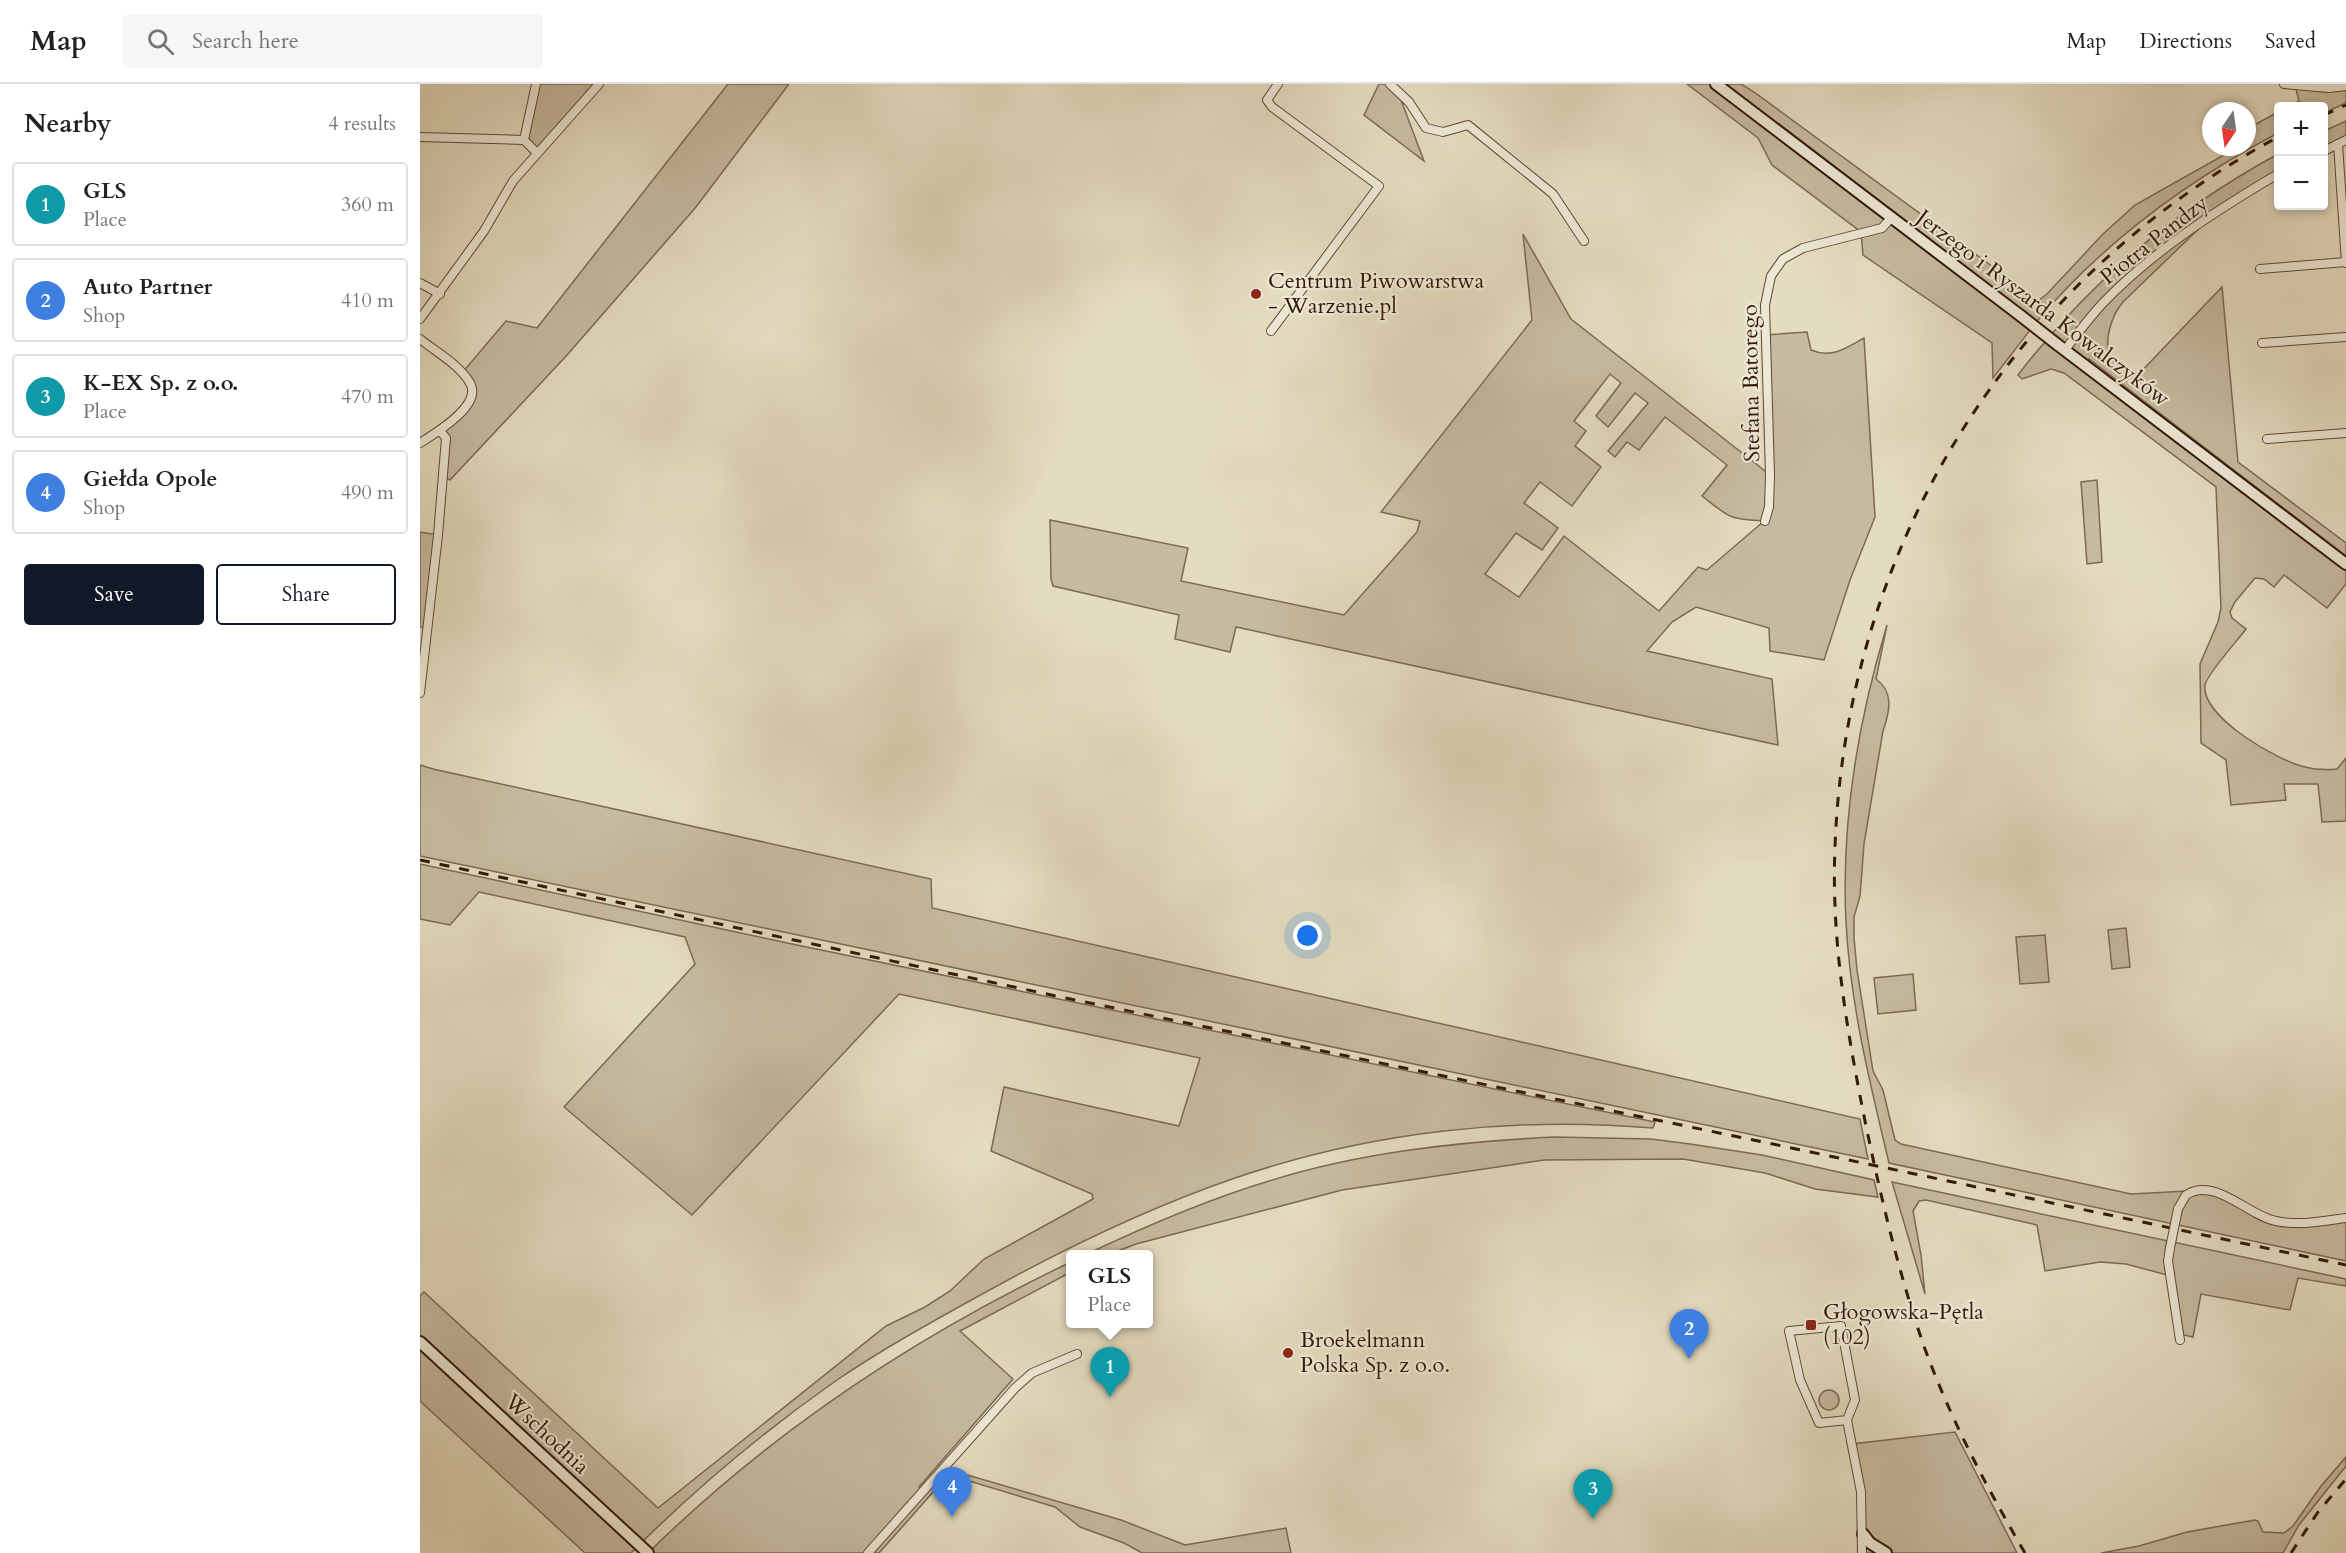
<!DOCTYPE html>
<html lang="en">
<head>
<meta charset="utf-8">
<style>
	body { margin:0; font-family:Cardo,serif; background:#f6f6f6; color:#202124 }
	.controls { position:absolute; right:18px; top:18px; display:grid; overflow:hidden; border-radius:6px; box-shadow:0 3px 9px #0003 }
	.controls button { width:54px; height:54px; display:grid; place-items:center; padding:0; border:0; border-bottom:2px solid #e0e0e0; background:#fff; color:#202124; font:30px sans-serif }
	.compass { position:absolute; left:1782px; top:18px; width:54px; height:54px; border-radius:50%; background:#fff; box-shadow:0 3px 9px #0003; rotate:193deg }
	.you { position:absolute; left:888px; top:852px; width:21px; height:21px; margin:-15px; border:4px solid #fff; border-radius:50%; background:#1a73e8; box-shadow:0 0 0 9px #1a73e833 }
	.badge { display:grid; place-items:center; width:39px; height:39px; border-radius:50%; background:#111827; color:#fff; font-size:20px; font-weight:700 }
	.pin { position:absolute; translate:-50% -50px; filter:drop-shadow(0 2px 3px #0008) }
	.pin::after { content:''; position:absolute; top:32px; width:21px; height:18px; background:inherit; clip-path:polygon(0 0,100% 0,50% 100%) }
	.popup { position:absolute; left:646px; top:1166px; width:87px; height:78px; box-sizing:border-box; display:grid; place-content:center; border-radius:6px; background:#fff; filter:drop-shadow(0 2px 4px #0005); font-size:20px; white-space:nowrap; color:#757577 }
	.popup b { font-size:22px; color:#202124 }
	.popup::after { content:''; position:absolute; left:50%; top:100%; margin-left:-12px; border:12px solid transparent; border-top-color:#fff }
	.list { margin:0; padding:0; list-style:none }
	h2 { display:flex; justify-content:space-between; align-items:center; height:78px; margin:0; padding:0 24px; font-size:26px }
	h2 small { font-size:20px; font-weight:400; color:#757577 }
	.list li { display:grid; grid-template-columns:39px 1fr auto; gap:18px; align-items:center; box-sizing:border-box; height:84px; margin:0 12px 12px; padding:0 12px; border:2px solid #e0e0e0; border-radius:6px }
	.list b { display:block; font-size:22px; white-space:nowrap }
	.list p { margin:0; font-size:20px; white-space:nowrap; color:#757577 }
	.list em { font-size:20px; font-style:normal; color:#757577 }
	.actions { display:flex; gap:12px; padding:18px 24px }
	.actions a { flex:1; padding:14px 0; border:2px solid #111827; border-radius:6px; text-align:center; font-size:21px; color:#111827 }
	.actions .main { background:#111827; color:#fff }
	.icon { flex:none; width:33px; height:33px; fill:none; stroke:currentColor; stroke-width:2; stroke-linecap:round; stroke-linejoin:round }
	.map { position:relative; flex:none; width:1926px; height:1469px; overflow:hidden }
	header { display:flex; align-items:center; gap:36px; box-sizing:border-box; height:84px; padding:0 30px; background:#fff; border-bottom:2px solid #e0e0e0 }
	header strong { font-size:28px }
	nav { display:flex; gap:33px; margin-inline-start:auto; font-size:21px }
	.search { width:420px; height:54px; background:#f6f6f6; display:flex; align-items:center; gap:15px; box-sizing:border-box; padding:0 21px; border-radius:6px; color:#757577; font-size:22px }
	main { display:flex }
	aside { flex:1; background:#fff }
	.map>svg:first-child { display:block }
	.green { fill:#c6bba0; stroke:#7d6a53; stroke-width:1.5; fill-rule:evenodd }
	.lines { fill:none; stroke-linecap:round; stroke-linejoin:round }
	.street-casing { stroke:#604934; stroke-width:10 }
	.secondary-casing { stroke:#341806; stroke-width:14 }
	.street { stroke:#ede8d6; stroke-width:8 }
	.secondary { stroke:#ede8d6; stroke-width:10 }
	.rail { stroke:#341806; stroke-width:3; stroke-dasharray:10 10; stroke-linecap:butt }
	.street-bridge-casing { stroke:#604934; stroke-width:10; stroke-linecap:butt }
	.secondary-bridge-casing { stroke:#341806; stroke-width:14; stroke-linecap:butt }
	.street-bridge { stroke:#ede8d6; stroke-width:8 }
	.secondary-bridge { stroke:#ede8d6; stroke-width:10 }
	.poi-dot { fill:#8f2418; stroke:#ede8d6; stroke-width:2 }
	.labels { text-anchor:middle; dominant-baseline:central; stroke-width:4.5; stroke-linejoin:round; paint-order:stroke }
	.street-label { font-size:22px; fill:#341806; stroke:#ede8d6 }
	.poi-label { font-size:22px; fill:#341806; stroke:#ede8d6; text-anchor:start }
</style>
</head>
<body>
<header>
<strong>Map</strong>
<div class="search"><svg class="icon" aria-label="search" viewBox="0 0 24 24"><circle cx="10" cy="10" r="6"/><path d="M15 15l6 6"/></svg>Search here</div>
<nav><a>Map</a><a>Directions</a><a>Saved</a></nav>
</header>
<main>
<aside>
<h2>Nearby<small>4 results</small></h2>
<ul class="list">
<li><span class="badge" style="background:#0f9aa8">1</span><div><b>GLS</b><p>Place</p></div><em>360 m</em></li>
<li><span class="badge" style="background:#3f7fe0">2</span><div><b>Auto Partner</b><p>Shop</p></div><em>410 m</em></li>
<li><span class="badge" style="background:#0f9aa8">3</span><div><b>K-EX Sp. z o.o.</b><p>Place</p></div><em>470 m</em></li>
<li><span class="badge" style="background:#3f7fe0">4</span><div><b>Giełda Opole</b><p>Shop</p></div><em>490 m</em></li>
</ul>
<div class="actions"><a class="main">Save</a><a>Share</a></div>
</aside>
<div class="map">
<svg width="1926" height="1469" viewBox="0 0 1926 1469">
	<rect width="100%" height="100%" fill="#e4dcc0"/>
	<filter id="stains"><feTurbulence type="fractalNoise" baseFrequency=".00333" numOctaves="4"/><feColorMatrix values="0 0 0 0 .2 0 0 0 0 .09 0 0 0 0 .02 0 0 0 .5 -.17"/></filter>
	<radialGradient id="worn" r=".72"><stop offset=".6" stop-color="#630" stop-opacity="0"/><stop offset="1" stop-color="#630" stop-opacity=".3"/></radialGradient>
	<!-- green -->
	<g class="green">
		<path d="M116 0H179L117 69 104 56Z"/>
		<path d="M308 0H369L276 123 148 270 30 396 23 392 26 354 20 347 48 321 53 308 42 289 86 237 117 244Z"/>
		<path d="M959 0H975L1004 77 944 31Z"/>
		<path d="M1267 0H1321L1334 8 1569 180 1615 217 1619 216 1627 210 1683 150 1715 121 1818 63H1827V45L1858 28V49C1769 96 1684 158 1618 236 1603 255 1588 275 1573 294L1572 259 1443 171 1441 148 1352 81 1338 54Z"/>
		<path d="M1875 1 1926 2V19L1904 29V22H1870L1879 17Z"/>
		<path d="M1926 37V56L1904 67V47Z"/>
		<path d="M1858 70V90L1795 129 1703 218C1692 231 1681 260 1693 276 1698 283 1708 289 1715 294L1802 203 1818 378 1926 459V472L1669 275 1666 282 1926 480V500L1907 524 1864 491 1854 503 1844 495 1835 494 1815 518 1810 528 1812 534 1826 545C1818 556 1787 590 1785 601 1781 633 1858 677 1885 683 1896 686 1906 686 1917 685L1926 674V737L1902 738 1898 700H1864L1866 716 1811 721 1806 676 1781 659 1780 580 1798 538 1801 524 1796 403 1644 289 1631 285 1602 295 1598 291C1671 196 1754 127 1858 70Z"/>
		<path d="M1103 150 1151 235 1349 390 1345 251 1387 248 1391 266C1412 275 1426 264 1444 254L1455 433 1430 496 1404 576 1350 567 1349 544 1276 523 1252 538 1227 567 1352 595 1358 661 816 543 810 568 755 555 759 531 633 502 631 495 630 436 768 464 761 497 924 531 997 448 1000 437 961 428 1112 236ZM1190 290 1201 299 1176 332 1188 343 1215 309 1228 319 1188 367 1195 373 1207 358 1219 366 1245 333 1307 381 1282 412C1310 434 1308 435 1344 437L1287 486 1278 483 1239 527 1144 452 1099 513 1065 490 1096 449 1122 466 1138 444 1104 419 1120 398 1152 422 1181 383 1155 362 1166 347 1154 337Z"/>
		<path d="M1677 396 1682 478 1667 480 1661 398Z"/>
		<path d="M0 448 18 451 6 544 0 543Z"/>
		<path d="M1467 541 1456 595C1474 608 1470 627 1463 647L1444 760 1440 812 1434 833V854L1437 886 1453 987 1463 1006 1475 1056 1481 1060 1711 1110 1787 1106 1853 1137 1926 1134V1177L1469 1079C1450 1000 1430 919 1426 838 1421 737 1438 637 1467 541Z"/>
		<path d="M0 681 13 685 511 795 512 824 1440 1035 1448 1075 0 772Z"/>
		<path d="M0 780 372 860 1235 1038 1233 1044C1093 1032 949 1048 815 1094 725 1125 639 1167 555 1214 508 1240 461 1266 417 1296 344 1347 274 1406 211 1469H165L0 1317V1212L4 1208 238 1424 466 1242 505 1223 530 1207 564 1175 673 1115 672 1110 571 1067 584 1003 759 1042 780 974 479 910 272 1131 144 1023 275 880 265 853 59 808 30 841 0 835Z"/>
		<path d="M1706 844 1710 883 1692 885 1688 846Z"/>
		<path d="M1625 851 1629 898 1600 900 1596 853Z"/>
		<path d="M1493 890 1496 926 1458 930 1454 894Z"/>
		<path d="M1134 1053 1231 1055 1270 1060 1342 1071 1454 1096 1458 1113 1395 1105 1345 1089 1263 1075 1124 1076 922 1106 716 1160 690 1170H667C726 1142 786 1116 849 1097 941 1068 1038 1058 1134 1053Z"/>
		<path d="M1472 1098 1926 1195V1202L1878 1194 1870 1226 1781 1210 1773 1253 1759 1250 1751 1192 1706 1180 1680 1178 1625 1187 1617 1141 1506 1116 1499 1117 1493 1127 1501 1171 1505 1210Z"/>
		<path d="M651 1178V1188L540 1247 593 1295 499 1403 504 1408 515 1396 544 1390 701 1436 765 1461 866 1444 871 1469H722L704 1459 660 1443 635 1423 546 1396 515 1406 459 1469H228C351 1348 496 1252 651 1178Z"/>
		<circle cx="1409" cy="1316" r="10"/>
		<path d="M1535 1348 1597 1469H1442L1443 1450 1432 1360Z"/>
		<path d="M1926 1373V1382L1879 1441 1863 1469H1681L1719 1462 1767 1448 1835 1436 1838 1437 1843 1448 1864 1449 1873 1442 1901 1402Z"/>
	</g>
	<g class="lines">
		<!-- street casing -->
		<g class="street-casing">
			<g id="street">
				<path d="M116 0 104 56 117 69"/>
				<path d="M970 0 989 18 1006 44 1023 48 1048 41 1133 110 1164 157"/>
				<path d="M1864 0 1909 4 1926 2"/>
				<path d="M0 53 104 56"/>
				<path d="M1918 60 1926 179"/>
				<path d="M1904 67 1926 56"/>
				<path d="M1840 185 1926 178"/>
				<path d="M0 199 20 210"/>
				<path d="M0 235 64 147 93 97 179 0"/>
				<path d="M851 247 959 102 852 23 847 16 858 0"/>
				<path d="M0 255C16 268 40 281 50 299 63 321 16 349 0 359"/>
				<path d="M1842 259 1926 253"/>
				<path d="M1645 266C1657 250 1669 234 1683 219 1733 167 1797 126 1858 90"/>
				<path d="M1847 355 1926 349"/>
				<path d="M1345 437 1349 423 1350 391 1345 221 1351 192 1363 175 1383 164 1462 144 1471 134"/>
				<path d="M0 609 18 451 26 354 20 347"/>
				<path d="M1758 1125 1766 1111C1795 1092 1828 1132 1856 1137 1879 1142 1903 1137 1926 1134"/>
				<path d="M1750 1164 1748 1177 1760 1256"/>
				<path d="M1427 1336 1399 1339 1380 1296 1369 1247 1421 1242 1435 1316 1427 1336 1441 1408 1442 1469"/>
				<path d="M448 1469 595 1304 612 1289 657 1270"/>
			</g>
		</g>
		<!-- secondary casing -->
		<g class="secondary-casing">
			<g id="secondary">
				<path d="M1296 0 1601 232"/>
				<path d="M1638 261 1926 480"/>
				<path d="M0 1258 228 1469"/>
				<path d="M1443 1450 1450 1459 1466 1469"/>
			</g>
		</g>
		<!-- street -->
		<use href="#street" class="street"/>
		<!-- secondary -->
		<use href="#secondary" class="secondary"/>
		<!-- rail -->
		<g class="rail">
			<path d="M1904 31 1926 21"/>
			<path d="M0 776 636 912 1348 1059 1926 1181"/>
			<path d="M1605 1469C1567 1404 1531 1336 1505 1265 1479 1191 1461 1114 1445 1037 1427 947 1411 856 1415 763 1426 461 1592 196 1858 53"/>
			<path d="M1871 1469 1898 1428 1926 1395"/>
		</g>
		<!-- street-bridge casing -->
		<g class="street-bridge-casing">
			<path id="street-bridge" d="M1750 1164 1758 1125"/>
		</g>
		<!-- secondary-bridge casing -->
		<g class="secondary-bridge-casing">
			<path id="secondary-bridge" d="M1601 232 1638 261"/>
		</g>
		<!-- street-bridge -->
		<use href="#street-bridge" class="street-bridge"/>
		<!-- secondary-bridge -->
		<use href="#secondary-bridge" class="secondary-bridge"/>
	</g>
	<!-- markers -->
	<g class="poi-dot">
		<circle cx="836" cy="210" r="6"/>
		<rect x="1385" y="1235" width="12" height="12" rx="3"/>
		<circle cx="868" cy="1269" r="6"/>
	</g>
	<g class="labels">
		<!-- street labels -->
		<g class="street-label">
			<text transform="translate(1734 156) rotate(-38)">Piotra Pandzy</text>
			<text transform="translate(1623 224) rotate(37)">Jerzego i Ryszarda Kowalczyków</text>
			<text transform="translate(1331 299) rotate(-91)">Stefana Batorego</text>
			<text transform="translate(127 1350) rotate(43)">Wschodnia</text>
		</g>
		<!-- poi labels -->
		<g class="poi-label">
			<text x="848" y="197">Centrum Piwowarstwa<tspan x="848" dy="25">- Warzenie.pl</tspan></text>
			<text x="1403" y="1228">Głogowska-Pętla<tspan x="1403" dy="25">(102)</tspan></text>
			<text x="880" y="1256">Broekelmann<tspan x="880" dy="25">Polska Sp. z o.o.</tspan></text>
		</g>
	</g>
	<rect width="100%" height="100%" filter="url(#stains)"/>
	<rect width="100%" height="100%" fill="url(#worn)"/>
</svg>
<div class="controls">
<button>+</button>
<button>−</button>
</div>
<svg class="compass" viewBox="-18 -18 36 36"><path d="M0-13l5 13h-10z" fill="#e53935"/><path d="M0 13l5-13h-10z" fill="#757577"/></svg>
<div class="you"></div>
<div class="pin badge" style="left:690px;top:1313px;background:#0f9aa8">1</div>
<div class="popup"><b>GLS</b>Place</div>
<div class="pin badge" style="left:1269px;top:1275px;background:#3f7fe0">2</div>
<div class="pin badge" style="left:1173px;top:1435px;background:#0f9aa8">3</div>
<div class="pin badge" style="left:532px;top:1433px;background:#3f7fe0">4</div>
</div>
</main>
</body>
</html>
